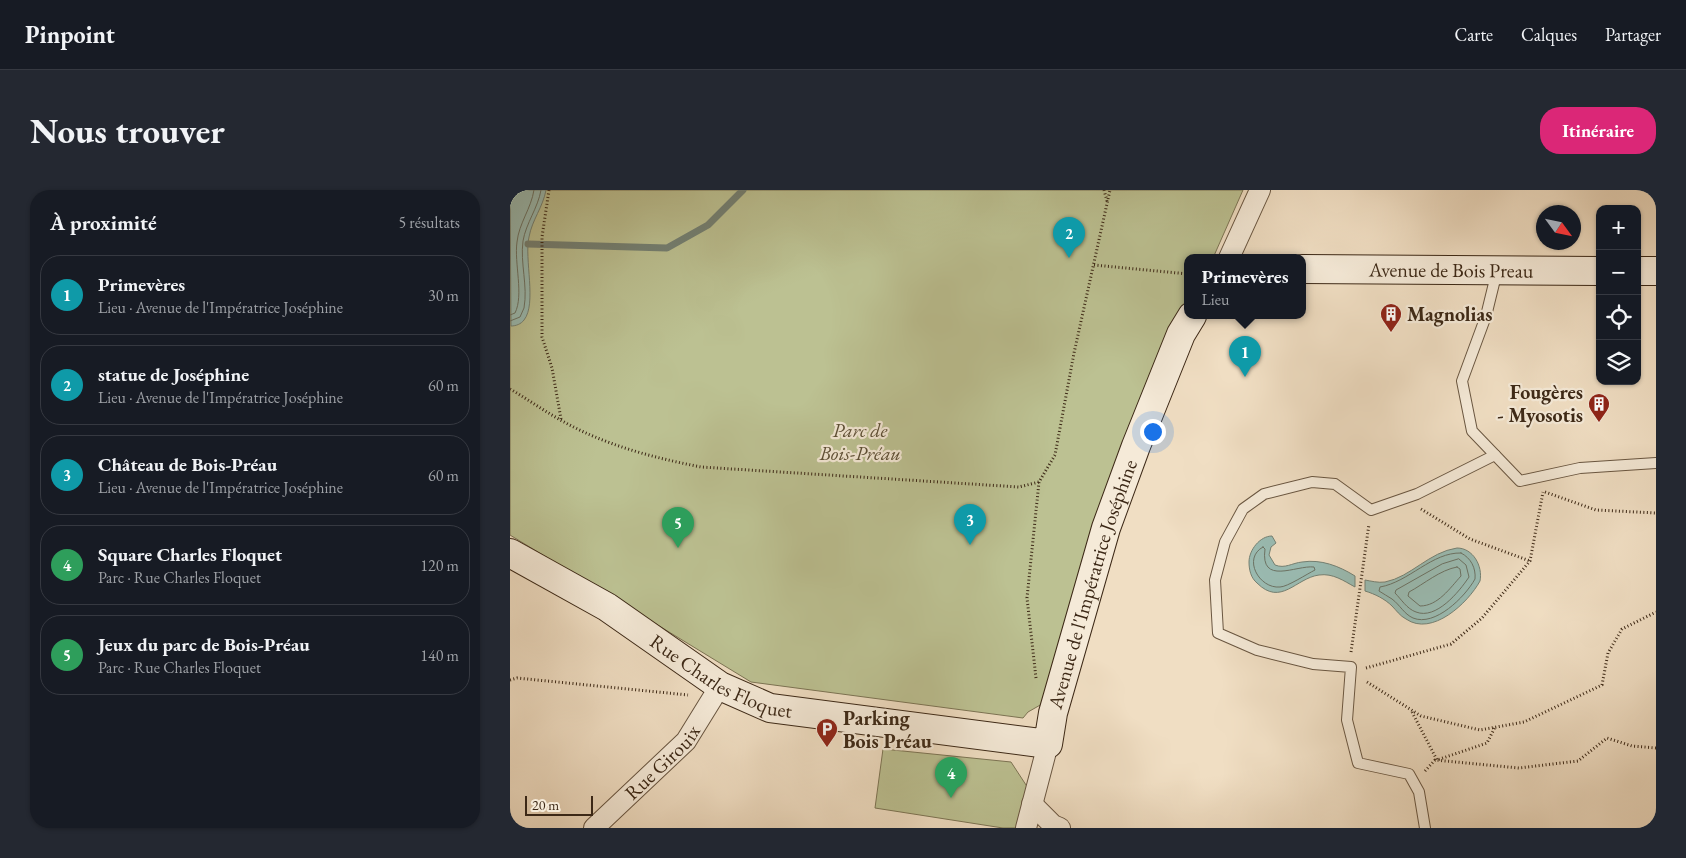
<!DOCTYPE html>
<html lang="fr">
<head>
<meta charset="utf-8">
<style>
	body { margin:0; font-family:"EB Garamond",serif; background:#242831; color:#f1f3f6 }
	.controls { position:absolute; right:15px; top:15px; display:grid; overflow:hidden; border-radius:10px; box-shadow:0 1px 4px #0004 }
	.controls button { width:45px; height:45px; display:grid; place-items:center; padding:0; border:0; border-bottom:1px solid #363941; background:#171b24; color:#f1f3f6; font:25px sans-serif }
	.compass { position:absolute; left:1026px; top:15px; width:45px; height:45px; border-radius:50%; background:#171b24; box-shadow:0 1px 4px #0004; rotate:123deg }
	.scale { position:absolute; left:15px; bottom:12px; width:68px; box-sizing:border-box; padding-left:5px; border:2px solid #3c2816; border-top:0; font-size:14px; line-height:18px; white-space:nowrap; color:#3c2816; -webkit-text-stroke:4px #f5ead8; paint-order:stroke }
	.you { position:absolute; left:642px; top:241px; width:18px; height:18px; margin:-12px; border:4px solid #fff; border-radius:50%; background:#1a73e8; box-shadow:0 0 0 8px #1a73e833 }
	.badge { display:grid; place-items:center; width:32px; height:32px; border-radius:50%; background:#db2777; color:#fff; font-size:16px; font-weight:700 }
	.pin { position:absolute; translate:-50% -41px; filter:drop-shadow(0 1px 2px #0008) }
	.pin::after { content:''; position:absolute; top:26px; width:18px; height:15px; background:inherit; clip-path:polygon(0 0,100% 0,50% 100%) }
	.popup { position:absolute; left:674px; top:64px; width:122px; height:65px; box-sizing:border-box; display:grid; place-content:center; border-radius:10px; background:#171b24; filter:drop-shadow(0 1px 4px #0005); font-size:16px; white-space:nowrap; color:#9ea1a6 }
	.popup b { font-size:19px; color:#f1f3f6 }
	.popup::after { content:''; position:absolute; left:50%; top:100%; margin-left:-10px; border:10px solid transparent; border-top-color:#171b24 }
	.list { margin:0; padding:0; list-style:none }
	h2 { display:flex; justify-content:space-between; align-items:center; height:65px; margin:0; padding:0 20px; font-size:21px }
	h2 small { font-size:16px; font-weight:400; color:#9ea1a6 }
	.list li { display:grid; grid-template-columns:32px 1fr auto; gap:15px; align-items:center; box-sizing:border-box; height:80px; margin:0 10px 10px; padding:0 10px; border:1px solid #363941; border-radius:20px }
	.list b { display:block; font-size:19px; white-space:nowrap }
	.list p { margin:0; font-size:16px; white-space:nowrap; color:#9ea1a6 }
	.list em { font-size:16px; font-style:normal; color:#9ea1a6 }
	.icon { flex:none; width:28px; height:28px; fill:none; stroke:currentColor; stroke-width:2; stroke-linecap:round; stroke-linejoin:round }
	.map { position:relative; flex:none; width:1146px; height:638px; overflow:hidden; border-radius:20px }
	header { display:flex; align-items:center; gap:30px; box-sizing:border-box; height:70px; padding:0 25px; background:#171b24; border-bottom:1px solid #363941 }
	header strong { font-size:24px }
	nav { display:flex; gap:28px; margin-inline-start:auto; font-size:18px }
	.intro { display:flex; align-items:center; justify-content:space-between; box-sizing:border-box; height:120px; padding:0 30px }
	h1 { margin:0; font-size:35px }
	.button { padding:12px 22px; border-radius:20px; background:#db2777; color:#fff; font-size:18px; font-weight:700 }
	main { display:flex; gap:30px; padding:0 30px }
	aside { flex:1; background:#171b24; border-radius:20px; box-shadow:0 1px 4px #0004 }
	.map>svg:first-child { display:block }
	.green { fill:#bcc192; stroke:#7c7454 }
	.water { fill:#9abcb3; stroke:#748174 }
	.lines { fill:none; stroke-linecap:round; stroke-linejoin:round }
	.shore { stroke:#6b7264; stroke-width:1 }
	.stream { stroke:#748174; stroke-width:7 }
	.lane-casing { stroke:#695641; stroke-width:12 }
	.street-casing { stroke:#695641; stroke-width:22 }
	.secondary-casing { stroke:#3c2816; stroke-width:30 }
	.path { stroke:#3c2816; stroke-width:3; stroke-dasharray:1 2.5; stroke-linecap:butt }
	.lane { stroke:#f5ead8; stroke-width:10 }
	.street { stroke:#f5ead8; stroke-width:20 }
	.secondary { stroke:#f5ead8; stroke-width:28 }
	.labels { text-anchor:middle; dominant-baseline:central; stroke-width:4.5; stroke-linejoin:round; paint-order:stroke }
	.street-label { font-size:20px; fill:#3c2816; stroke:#f5ead8 }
	.poi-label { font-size:20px; font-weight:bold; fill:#3c2816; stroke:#f5ead8; text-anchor:start }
	.park-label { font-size:20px; font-style:italic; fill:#5c4e35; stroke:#f5ead8 }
</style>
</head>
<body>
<header>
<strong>Pinpoint</strong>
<nav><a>Carte</a><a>Calques</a><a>Partager</a></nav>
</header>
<div class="intro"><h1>Nous trouver</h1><a class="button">Itinéraire</a></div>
<main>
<aside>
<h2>À proximité<small>5 résultats</small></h2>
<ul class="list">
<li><span class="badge" style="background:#0f9aa8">1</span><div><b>Primevères</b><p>Lieu · Avenue de l'Impératrice Joséphine</p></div><em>30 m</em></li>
<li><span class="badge" style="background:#0f9aa8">2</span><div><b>statue de Joséphine</b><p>Lieu · Avenue de l'Impératrice Joséphine</p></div><em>60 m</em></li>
<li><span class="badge" style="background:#0f9aa8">3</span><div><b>Château de Bois-Préau</b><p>Lieu · Avenue de l'Impératrice Joséphine</p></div><em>60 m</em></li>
<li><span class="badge" style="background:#2e9e5b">4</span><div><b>Square Charles Floquet</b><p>Parc · Rue Charles Floquet</p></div><em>120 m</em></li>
<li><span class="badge" style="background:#2e9e5b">5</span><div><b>Jeux du parc de Bois-Préau</b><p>Parc · Rue Charles Floquet</p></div><em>140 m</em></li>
</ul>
</aside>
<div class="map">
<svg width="1146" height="638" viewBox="0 0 1146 638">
	<rect width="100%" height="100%" fill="#f0dec3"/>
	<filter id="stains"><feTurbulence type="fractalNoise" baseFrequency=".004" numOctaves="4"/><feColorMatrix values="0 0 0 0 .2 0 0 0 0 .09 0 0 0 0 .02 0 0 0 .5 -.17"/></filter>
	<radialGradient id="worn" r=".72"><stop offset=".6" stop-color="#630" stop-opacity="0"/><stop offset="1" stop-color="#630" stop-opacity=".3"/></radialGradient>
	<!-- green -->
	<g class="green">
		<path d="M0 0H733L703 68H678L677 121 532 514 518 522 513 528 241 492 0 345Z"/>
		<path d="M373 559 501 572 518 598 509 638H493L365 618Z"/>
	</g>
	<!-- water -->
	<g class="water">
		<path d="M0 0H36C33 17 22 30 19 47 14 68 27 114 14 130 11 134 6 136 1 136Z"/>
		<path d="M762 346 766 353 761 357 759 365 765 375C775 379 782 373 792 372 811 369 829 376 845 386V397C834 391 823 383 809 385 786 388 771 417 747 393 741 388 739 380 739 372 739 360 750 346 762 346Z"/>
		<path d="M947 358C963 358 973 376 970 391 958 413 922 447 896 429 890 426 886 420 882 416 875 409 865 404 855 401V390C861 391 868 393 875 392 901 387 919 362 947 358Z"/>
	</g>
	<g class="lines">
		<!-- shore -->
		<g class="shore">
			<path d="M0 125 5 123C14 105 4 73 7 52 9 33 21 19 24 0"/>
			<path d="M0 131 10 127 14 118C18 96 10 73 13 51 16 33 28 18 31 0"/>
			<path d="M753 357 755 359C750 396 786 375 804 377L805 380C797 384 777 397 770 397 749 399 732 368 753 357Z"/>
			<path d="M951 363C961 368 966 378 965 389 955 407 925 437 903 428 894 424 890 415 882 409 878 406 873 404 869 401L870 397C899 392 922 362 951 363Z"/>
			<path d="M949 369 956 375 959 387C949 402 926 430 906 422 897 419 891 409 885 403L886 400 932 374Z"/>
			<path d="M947 377 950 379 951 386C940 398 928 416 910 416L898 406 899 402C914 394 930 380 947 377Z"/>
		</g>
		<!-- stream -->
		<path class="stream" d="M18 54 157 58 198 35 233 0"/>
		<!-- lane casing -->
		<g class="lane-casing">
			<g id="lane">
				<path d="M987 81 976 126 952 191 962 241 1010 291 1070 278 1146 273"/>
				<path d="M915 638 909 602 899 584 848 573 837 530 841 477 803 474 747 460 708 443 705 390 715 352 733 319 754 304 802 292 825 294 861 320 907 304 985 265"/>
			</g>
		</g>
		<!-- street casing -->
		<g class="street-casing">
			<g id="street">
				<path d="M719 68 750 0"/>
				<path d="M522 614 543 635 550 638"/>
				<path id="s1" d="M84 638 176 551 210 496"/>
				<path d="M516 638 538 554"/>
			</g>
		</g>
		<!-- secondary casing -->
		<g class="secondary-casing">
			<g id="secondary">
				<path id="s2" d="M792 79 1090 81"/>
				<path d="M1127 81H1146"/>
				<path id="s3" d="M0 363 97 417 210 496 260 518 538 554 543 523 596 338 626 256 671 144 682 126"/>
			</g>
		</g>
		<!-- path -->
		<g class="path">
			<path d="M39 0 32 47V147L42 178 51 229"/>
			<path d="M594 0 597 11"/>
			<path d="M584 75 678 84"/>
			<path d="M0 199C19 210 37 223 56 233 98 256 145 268 191 277L509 297 529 292"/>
			<path d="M1035 302 1086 320 1146 323"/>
			<path d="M911 319 960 349 1020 371"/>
			<path d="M841 462 859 334"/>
			<path d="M856 478 941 454 972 428 1020 371 1033 302"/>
			<path d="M526 488 517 408 529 292 545 265 564 163 600 0"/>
			<path d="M0 490 7 488 178 505"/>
			<path d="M857 492 911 526 970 540 1014 532 1092 495 1098 463 1112 439 1146 422"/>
			<path d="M902 522 927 570 977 553 985 537"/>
			<path d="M915 581 925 570 1009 578 1068 571 1097 548 1122 556 1146 558"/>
		</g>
		<!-- lane -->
		<use href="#lane" class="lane"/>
		<!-- street -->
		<use href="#street" class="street"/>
		<!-- secondary -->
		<use href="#secondary" class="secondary"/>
	</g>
	<!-- icons -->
	<defs>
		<g id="building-pin" transform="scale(1.125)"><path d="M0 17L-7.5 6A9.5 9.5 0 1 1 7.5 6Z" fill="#8f2418" stroke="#f5ead8"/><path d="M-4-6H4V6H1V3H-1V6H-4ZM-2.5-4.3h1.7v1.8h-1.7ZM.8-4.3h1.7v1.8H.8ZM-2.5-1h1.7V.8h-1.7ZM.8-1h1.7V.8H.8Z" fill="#fff"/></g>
		<g id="parking-pin" transform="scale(1.125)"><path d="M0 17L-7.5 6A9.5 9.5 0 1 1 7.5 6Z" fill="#8f2418" stroke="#f5ead8"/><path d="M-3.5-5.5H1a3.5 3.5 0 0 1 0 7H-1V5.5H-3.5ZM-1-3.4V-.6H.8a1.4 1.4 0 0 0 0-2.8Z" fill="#fff"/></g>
	</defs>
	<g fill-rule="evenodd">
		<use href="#building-pin" x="881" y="124"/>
		<use href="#building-pin" x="1089" y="214"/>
		<use href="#parking-pin" x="317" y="539"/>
	</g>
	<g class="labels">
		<!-- street labels -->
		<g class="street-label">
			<text stroke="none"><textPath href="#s2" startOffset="149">Avenue de Bois Preau</textPath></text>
			<text stroke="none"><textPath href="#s3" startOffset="750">Avenue de l'Impératrice Joséphine</textPath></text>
			<text stroke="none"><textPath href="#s3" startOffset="246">Rue Charles Floquet</textPath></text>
			<text stroke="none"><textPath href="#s1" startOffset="95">Rue Girouix</textPath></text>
		</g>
		<!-- poi labels -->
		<g class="poi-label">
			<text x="897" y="124">Magnolias</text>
			<text x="1073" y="202" text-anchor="end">Fougères<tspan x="1073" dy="23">- Myosotis</tspan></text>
			<text x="333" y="528">Parking<tspan x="333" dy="23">Bois Préau</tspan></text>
		</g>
		<!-- park labels -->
		<g class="park-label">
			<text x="350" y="240">Parc de<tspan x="350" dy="23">Bois-Préau</tspan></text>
		</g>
	</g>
	<rect width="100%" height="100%" filter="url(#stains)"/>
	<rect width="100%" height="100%" fill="url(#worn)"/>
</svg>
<div class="controls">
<button>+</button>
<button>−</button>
<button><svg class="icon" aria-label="locate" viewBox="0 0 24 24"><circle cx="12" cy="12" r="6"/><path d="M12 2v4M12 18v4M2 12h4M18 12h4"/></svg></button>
<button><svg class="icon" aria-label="layers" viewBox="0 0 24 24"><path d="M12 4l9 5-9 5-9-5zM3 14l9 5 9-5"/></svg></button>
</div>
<svg class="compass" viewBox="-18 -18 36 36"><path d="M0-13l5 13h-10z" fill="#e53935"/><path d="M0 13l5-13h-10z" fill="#9ea1a6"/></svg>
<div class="scale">20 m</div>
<div class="you"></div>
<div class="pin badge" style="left:735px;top:187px;background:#0f9aa8">1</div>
<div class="popup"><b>Primevères</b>Lieu</div>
<div class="pin badge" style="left:559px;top:68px;background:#0f9aa8">2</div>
<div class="pin badge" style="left:460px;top:355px;background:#0f9aa8">3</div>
<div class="pin badge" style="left:441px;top:608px;background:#2e9e5b">4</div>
<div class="pin badge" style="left:168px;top:358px;background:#2e9e5b">5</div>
</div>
</main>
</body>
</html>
